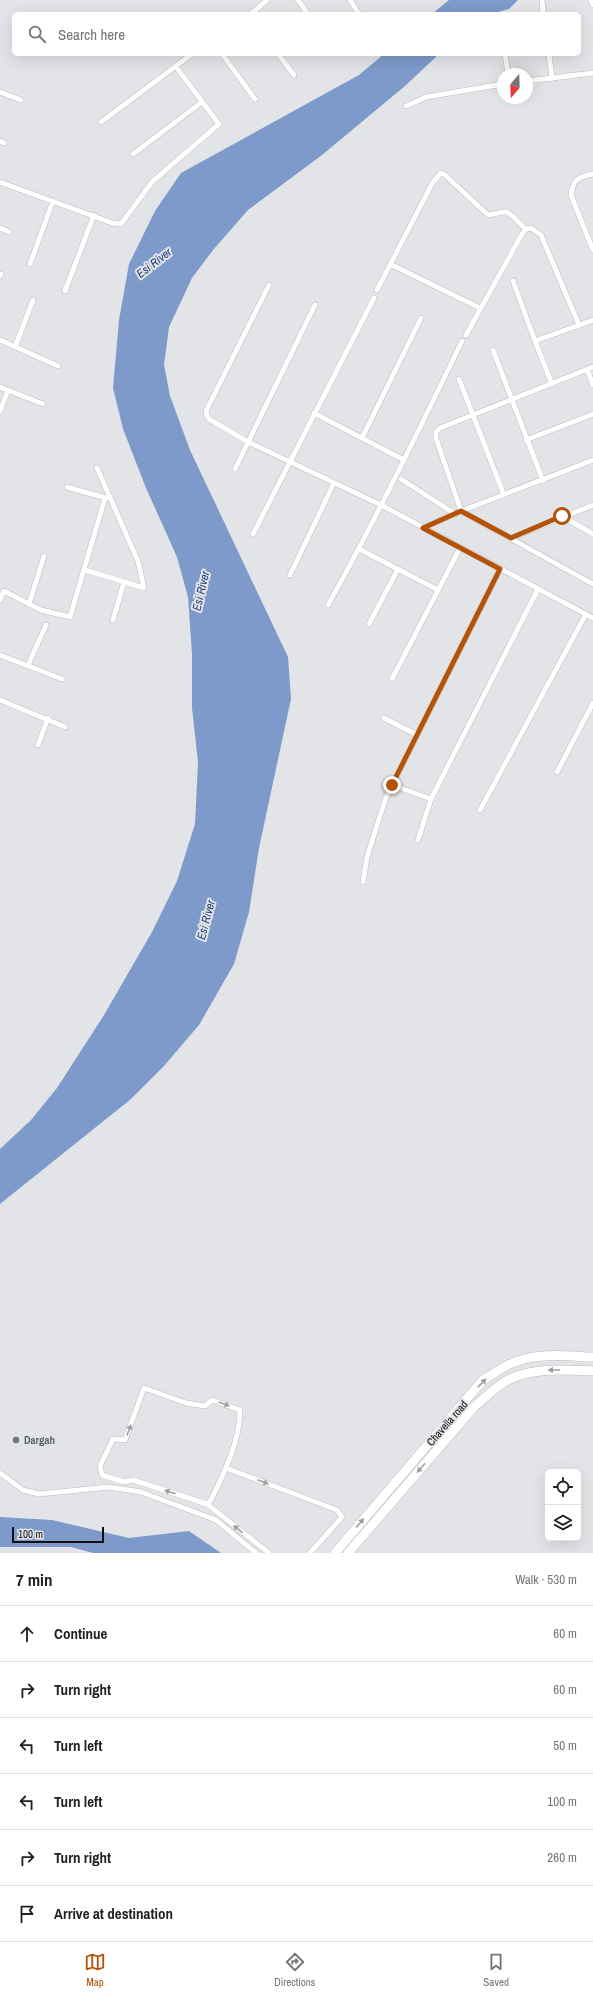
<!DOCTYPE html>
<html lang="en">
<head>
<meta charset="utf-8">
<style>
	body { margin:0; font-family:"Archivo Narrow",sans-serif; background:#f2f2f2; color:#202124 }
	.controls { position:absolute; right:12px; bottom:12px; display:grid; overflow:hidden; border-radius:6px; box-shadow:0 4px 16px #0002 }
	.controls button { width:36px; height:36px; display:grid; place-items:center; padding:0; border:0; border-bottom:1px solid #e0e0e0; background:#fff; color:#202124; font:20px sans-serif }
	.compass { position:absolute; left:497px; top:68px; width:36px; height:36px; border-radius:50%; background:#fff; box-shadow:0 4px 16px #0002; rotate:199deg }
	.scale { position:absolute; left:12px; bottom:10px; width:92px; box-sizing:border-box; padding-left:4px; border:2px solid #101011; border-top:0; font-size:11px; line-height:14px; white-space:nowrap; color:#101011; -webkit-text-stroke:3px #e3e4e7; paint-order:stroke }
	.stop { position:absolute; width:12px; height:12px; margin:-9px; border:3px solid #b45309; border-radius:50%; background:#fff }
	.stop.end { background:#b45309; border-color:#fff; box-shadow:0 1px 4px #0008 }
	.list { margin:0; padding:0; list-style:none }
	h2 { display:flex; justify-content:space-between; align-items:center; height:52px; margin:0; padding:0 16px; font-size:17px }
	h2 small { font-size:13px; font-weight:400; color:#757577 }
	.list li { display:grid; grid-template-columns:26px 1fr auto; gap:12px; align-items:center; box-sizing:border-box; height:56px; padding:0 16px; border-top:1px solid #e0e0e0 }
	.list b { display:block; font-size:15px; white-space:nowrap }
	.list em { font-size:13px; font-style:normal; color:#757577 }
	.icon { flex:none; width:22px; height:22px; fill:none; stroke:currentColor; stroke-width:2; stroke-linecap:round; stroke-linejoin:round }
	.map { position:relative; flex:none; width:593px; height:1553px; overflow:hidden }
	.search { position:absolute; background:#fff; box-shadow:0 4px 16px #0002; left:12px; right:12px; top:12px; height:44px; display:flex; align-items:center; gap:10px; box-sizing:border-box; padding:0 14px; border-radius:6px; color:#757577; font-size:15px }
	.sheet { height:388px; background:#fff }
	nav { display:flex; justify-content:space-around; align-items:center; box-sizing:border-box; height:56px; border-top:1px solid #e0e0e0; background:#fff; font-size:11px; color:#757577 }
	nav a { display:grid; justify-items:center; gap:2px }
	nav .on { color:#b45309 }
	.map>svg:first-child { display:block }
	.water { fill:#7d9aca }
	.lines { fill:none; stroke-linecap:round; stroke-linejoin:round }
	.street-casing { stroke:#bbbcbf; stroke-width:6 }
	.highway-casing { stroke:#bbbcbf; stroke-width:10 }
	.street { stroke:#fff; stroke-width:5 }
	.highway { stroke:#fff; stroke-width:9 }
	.oneway { fill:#9f9fa0 }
	.route { stroke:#b45309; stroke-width:5 }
	.worship-dot { fill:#6b7280; stroke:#e3e4e7; stroke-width:1.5 }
	.labels { text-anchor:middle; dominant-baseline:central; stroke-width:4; stroke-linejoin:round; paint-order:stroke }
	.street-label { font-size:11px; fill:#101011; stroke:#e3e4e7 }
	.worship-label { font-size:11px; font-weight:bold; fill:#5b616d; stroke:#e3e4e7; text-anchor:start }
	.water-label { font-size:12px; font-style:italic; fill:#1f417c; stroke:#e3e4e7 }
</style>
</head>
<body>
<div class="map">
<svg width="593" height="1553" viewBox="0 0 593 1553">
	<rect width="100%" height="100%" fill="#e3e4e7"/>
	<!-- water -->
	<g class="water">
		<path d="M449 0H518L509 9 491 14H432Z"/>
		<path d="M384 54H439L405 86 322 155 248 210 213 250 192 278 169 327 164 365 170 396 190 450 288 657 291 699 259 848 249 912 234 964 199 1025 164 1066 131 1099 0 1204V1149L31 1120 57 1088 104 1015 152 932 177 881 195 824 198 762 192 708V654L188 597 177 557 146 488 123 429 113 388 119 320 129 264 155 211 181 173 359 75Z"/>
		<path d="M0 1517 52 1520 129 1538 189 1531 221 1553H93L71 1547H0Z"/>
	</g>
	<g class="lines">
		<!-- street casing -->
		<g class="street-casing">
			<g id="street">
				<path d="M298 0 308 14"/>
				<path d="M350 0 359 14"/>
				<path d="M542 0 543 14"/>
				<path d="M591 0 593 5"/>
				<path d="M251 14 267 0"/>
				<path d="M222 54 255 99"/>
				<path d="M278 54 294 75"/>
				<path d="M505 54 508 74"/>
				<path d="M549 54 552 78 593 73"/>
				<path d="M527 81 552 78"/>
				<path d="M0 92 21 100"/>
				<path d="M406 106 426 97 503 84"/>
				<path d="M101 122 192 54"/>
				<path d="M0 141 4 143"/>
				<path d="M133 154 202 102"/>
				<path d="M593 174C578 177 573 179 571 195L593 250"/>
				<path d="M0 182 112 223 121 224 152 182 219 124 176 67"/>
				<path d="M0 228 9 232"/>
				<path d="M30 264 53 201"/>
				<path d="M390 264 480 308"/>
				<path d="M0 276 1 274"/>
				<path d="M513 281 535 341"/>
				<path d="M269 285 207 409 206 414 209 419 248 442 381 505 593 618"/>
				<path d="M377 290 433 182 441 173 445 175 487 214C495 216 499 211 506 212 513 213 519 225 526 229"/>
				<path d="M65 291 94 215"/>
				<path d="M466 335 522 234 526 229 531 228 541 235 579 325"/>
				<path d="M0 340 58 366"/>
				<path d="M15 347 33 300"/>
				<path d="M493 350 543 481"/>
				<path d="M593 367 440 428 436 432V438L461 511 593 584"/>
				<path d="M587 369 593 385"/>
				<path d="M459 379 504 495"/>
				<path d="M552 384 535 341 593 320"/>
				<path d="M0 387 43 404"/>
				<path d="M0 411 8 390"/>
				<path d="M314 413 404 460"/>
				<path d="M362 438 421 318"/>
				<path d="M526 440 593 414"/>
				<path d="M235 469 315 305"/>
				<path d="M401 479 455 514"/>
				<path d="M67 487 106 498"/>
				<path d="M562 516 593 534"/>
				<path d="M423 528 461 511 593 460"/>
				<path d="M253 534 374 298"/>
				<path d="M511 538 593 505"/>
				<path d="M359 549 438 590"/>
				<path d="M85 570 144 588 138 561 97 468"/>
				<path d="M290 575 334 483"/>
				<path d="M0 600 4 591 41 610 70 617 105 498"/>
				<path d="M29 604 44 556"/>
				<path d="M328 605C376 519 419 430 462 341"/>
				<path d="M113 620 124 582"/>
				<path d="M369 624 398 569"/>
				<path d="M0 655 62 679"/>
				<path d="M28 665 46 625"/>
				<path d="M392 679 460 548"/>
				<path d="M0 700 65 727"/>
				<path d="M384 718 417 735"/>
				<path d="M38 745 48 718"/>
				<path d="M557 772 593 703"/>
				<path d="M392 785 431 799"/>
				<path d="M480 810 586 614"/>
				<path d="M418 840 431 799 538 589"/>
				<path d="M363 882 367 857 385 800 500 569"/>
				<path d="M226 1468 337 1510 342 1517 310 1553"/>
				<path d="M0 1473 23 1490 39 1494 109 1487 141 1492 216 1520 256 1553"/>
				<path d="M207 1504 133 1480 124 1482 102 1475 100 1466 113 1439 125 1440 144 1388 186 1403 205 1406 212 1400 240 1410C240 1441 224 1473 211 1500L207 1504 269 1553"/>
			</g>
		</g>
		<!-- highway casing -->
		<g class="highway-casing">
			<g id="highway">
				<path d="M335 1553 483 1380C492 1375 501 1368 510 1364 536 1352 565 1356 593 1357"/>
				<path d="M348 1553 474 1407C485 1398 495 1387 508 1380 535 1367 564 1370 593 1371"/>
			</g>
		</g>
		<!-- street -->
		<use href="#street" class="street"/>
		<!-- highway -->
		<use href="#highway" class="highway"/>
	</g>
	<!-- one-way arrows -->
	<defs><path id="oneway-solid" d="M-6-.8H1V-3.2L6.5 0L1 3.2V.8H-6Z"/></defs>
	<g class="oneway">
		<use href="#oneway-solid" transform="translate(554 1370) rotate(-180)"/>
		<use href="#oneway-solid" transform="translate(482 1383) rotate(-44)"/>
		<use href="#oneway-solid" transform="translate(224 1404) rotate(20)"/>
		<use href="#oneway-solid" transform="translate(129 1430) rotate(-70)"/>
		<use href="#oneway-solid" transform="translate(421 1468) rotate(131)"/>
		<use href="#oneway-solid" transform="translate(263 1482) rotate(21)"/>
		<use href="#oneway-solid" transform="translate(170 1492) rotate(-162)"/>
		<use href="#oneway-solid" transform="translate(360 1523) rotate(-50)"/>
		<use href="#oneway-solid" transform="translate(238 1529) rotate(-141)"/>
	</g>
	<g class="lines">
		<!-- route -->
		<path class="route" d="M392 785 500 569 423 528 461 511 511 538 562 516"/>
	</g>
	<!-- markers -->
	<circle class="worship-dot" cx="16" cy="1440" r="4"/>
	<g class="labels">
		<!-- street labels -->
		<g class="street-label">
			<text transform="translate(447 1423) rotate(-49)">Chavella road</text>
		</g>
		<!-- worship labels -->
		<g class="worship-label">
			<text x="24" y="1440">Dargah</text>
		</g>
		<!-- water labels -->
		<g class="water-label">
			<text transform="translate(154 263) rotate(-38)">Esi River</text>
			<text transform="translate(201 591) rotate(-77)">Esi River</text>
			<text transform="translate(206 920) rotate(-75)">Esi River</text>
		</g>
	</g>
</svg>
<div class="controls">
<button><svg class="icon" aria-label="locate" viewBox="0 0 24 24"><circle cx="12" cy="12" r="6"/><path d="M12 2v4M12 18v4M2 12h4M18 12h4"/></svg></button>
<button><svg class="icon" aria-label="layers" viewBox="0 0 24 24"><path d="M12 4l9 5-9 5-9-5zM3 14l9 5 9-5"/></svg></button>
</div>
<svg class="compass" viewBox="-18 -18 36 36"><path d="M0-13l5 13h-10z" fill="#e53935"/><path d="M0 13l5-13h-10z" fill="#757577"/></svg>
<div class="scale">100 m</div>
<div class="stop" style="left:562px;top:516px"></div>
<div class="stop end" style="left:392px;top:785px"></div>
<div class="search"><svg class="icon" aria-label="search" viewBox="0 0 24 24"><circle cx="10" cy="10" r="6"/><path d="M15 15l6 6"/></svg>Search here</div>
</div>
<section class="sheet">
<h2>7 min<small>Walk · 530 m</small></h2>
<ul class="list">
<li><svg class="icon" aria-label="ahead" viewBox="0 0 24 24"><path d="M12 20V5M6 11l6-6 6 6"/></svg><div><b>Continue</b></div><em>60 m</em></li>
<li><svg class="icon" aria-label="right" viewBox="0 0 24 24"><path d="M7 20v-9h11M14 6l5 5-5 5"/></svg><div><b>Turn right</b></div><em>60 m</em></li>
<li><svg class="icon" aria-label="left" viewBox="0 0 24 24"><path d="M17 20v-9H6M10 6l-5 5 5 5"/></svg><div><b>Turn left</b></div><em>50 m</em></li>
<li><svg class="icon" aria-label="left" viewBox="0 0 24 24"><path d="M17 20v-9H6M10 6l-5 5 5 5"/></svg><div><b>Turn left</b></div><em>100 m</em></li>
<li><svg class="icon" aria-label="right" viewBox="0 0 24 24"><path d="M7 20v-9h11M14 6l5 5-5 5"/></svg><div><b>Turn right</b></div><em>260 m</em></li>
<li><svg class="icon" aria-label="arrive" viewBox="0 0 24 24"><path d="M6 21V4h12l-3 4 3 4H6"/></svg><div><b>Arrive at destination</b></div></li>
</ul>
</section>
<nav>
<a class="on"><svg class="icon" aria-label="map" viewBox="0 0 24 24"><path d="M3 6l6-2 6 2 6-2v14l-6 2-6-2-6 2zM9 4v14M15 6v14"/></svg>Map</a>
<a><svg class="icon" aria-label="directions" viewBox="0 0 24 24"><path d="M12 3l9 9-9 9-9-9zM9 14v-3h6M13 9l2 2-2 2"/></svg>Directions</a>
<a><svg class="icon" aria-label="saved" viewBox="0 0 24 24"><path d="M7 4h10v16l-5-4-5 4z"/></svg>Saved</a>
</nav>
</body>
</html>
